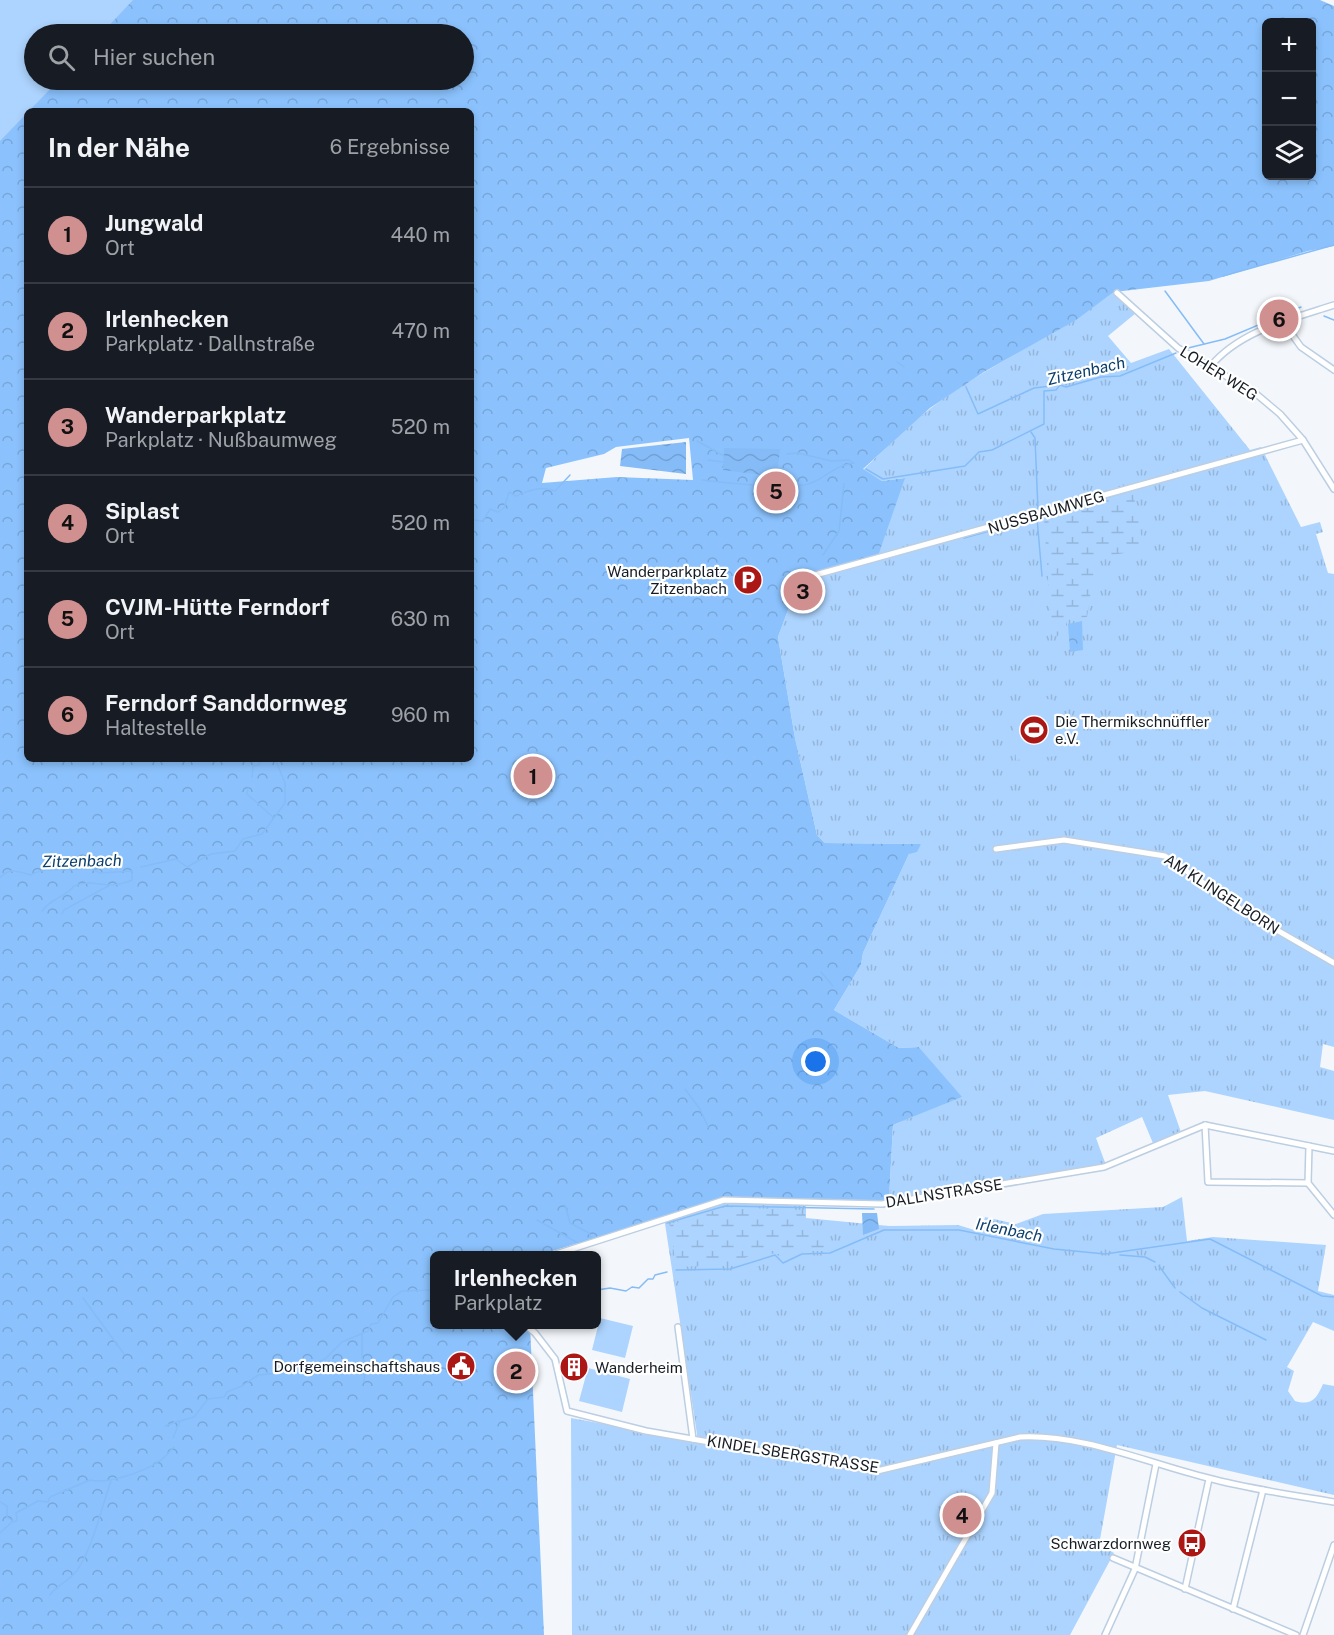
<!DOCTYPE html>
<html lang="de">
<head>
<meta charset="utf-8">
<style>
	body { margin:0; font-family:"Public Sans",sans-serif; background:#242831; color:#f1f3f6 }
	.controls { position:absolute; right:18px; top:18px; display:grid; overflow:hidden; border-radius:9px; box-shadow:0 3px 9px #0003 }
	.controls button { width:54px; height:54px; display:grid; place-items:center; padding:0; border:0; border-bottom:2px solid #363941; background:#171b24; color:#f1f3f6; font:30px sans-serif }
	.you { position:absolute; left:816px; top:1062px; width:21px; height:21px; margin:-15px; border:4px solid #fff; border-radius:50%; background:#1a73e8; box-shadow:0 0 0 9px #1a73e833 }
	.badge { display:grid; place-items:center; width:39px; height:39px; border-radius:50%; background:#d19090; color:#111; font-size:20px; font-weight:700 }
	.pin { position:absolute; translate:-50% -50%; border:3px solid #fff; box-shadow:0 2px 6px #0006 }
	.popup { position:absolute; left:430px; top:1251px; width:171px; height:78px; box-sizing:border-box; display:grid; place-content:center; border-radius:9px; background:#171b24; filter:drop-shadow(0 2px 4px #0005); font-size:20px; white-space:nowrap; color:#9ea1a6 }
	.popup b { font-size:22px; color:#f1f3f6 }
	.popup::after { content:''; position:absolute; left:50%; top:100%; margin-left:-12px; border:12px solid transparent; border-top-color:#171b24 }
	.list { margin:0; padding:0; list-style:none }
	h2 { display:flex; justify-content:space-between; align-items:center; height:78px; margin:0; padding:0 24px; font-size:26px }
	h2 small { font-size:20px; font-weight:400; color:#9ea1a6 }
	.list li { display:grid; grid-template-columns:39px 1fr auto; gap:18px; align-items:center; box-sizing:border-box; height:96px; padding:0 24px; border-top:2px solid #363941 }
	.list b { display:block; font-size:22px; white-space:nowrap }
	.list p { margin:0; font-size:20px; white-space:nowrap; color:#9ea1a6 }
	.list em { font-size:20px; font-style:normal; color:#9ea1a6 }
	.icon { flex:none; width:33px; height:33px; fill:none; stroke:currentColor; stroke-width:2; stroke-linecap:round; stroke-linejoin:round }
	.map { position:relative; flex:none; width:1334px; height:1635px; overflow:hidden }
	.search { position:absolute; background:#171b24; box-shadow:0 3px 9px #0003; left:24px; top:24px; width:450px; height:66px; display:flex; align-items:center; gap:15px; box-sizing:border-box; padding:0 21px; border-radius:33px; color:#9ea1a6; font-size:22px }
	.panel { position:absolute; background:#171b24; box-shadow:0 3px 9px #0003; left:24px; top:108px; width:450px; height:654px; border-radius:9px }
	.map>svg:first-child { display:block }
	.grass { fill:url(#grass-tufts) }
	.forest { fill:url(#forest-crowns); fill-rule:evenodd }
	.wetland { fill:url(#wetland-marsh) }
	.park { fill:#add4fe }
	.water { fill:url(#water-waves) }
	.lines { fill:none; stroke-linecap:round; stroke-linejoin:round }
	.stream { stroke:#85bcf7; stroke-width:1.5 }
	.street-casing { stroke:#bccee2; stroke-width:8 }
	.street { stroke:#fff; stroke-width:5 }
	.labels { text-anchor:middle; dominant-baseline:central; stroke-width:4.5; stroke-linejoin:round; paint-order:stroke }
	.street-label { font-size:15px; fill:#161d24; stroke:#fff }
	.poi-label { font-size:15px; fill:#161d24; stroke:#fff; text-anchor:end }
	.water-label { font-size:16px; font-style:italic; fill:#0b3f6c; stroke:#fff }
</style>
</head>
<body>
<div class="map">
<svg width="1334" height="1635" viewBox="0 0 1334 1635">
	<defs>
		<pattern id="grass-tufts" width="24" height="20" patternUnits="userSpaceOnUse" patternTransform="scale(1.5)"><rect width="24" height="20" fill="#add4fe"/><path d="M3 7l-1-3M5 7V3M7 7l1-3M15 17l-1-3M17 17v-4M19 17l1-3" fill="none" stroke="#94b6da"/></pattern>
		<pattern id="forest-crowns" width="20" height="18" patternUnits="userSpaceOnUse" patternTransform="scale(1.5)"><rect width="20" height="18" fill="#8bc2fd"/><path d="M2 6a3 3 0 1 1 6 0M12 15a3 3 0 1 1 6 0" fill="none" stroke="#77a6d9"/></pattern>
		<pattern id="wetland-marsh" width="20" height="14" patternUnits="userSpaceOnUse" patternTransform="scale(1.5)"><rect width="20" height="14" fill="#add4fe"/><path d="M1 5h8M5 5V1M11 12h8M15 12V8" fill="none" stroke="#94b6da"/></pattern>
		<pattern id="water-waves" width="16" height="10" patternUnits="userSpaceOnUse" patternTransform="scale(1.5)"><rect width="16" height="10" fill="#85bcf7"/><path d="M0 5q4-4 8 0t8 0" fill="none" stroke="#72a1d4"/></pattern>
	</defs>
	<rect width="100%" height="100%" fill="#f3f7fb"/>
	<!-- grass -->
	<g class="grass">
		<path d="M1114 292 1136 313 1108 336 1131 363 1169 349 1250 450 1261 447 1301 527 1320 522 1323 532 1316 534 1328 573 1334 574V1047L1323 1044 1320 1067 1334 1071V1120L1205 1091 1168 1095 1183 1138 1155 1148 1142 1117 1096 1138 1107 1168 883 1208 889 1200 893 1125 961 1097 919 1047 899 1048 834 1010 861 965 863 953 909 854 921 844 825 843 817 835 795 738 778 637 799 580 904 478 882 481 863 470C885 449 907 426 931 408 989 364 1056 336 1114 292Z"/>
		<path d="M1182 1197 1187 1241 1213 1237 1326 1245 1318 1291 1334 1295V1331L1313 1322 1287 1367 1294 1371 1288 1391 1295 1401C1312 1406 1317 1398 1323 1384L1334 1386V1495L1117 1445 1099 1545 1114 1553 1070 1635H572L571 1418 698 1441 664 1217 722 1200 806 1206V1218L889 1226 958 1225 981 1232 985 1217 1016 1224 1043 1214 1163 1207Z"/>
	</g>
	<!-- forest -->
	<g class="forest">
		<path d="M0 0H1320L1334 6V246L1308 251 1209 281 1114 292 1076 320 984 372 930 408 863 469 882 481 905 478 878 556 799 580 778 637 795 738 817 835 825 843 921 844 917 852 909 854 863 953 861 965 834 1010 899 1048 919 1047 962 1097 893 1125 889 1200 806 1206 722 1200 539 1255 435 1256V1324L530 1325 544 1635H0ZM1266 22H1312V176H1266ZM34 34H464V80H34ZM27 111H471V759H27ZM689 438 693 480 617 477 542 483 546 468 604 454 616 447Z"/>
		<path d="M1082 621 1083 650 1070 652 1068 624Z"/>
	</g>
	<!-- wetland -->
	<g class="wetland">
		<path d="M1133 492 1144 550 1099 557 1095 563 1087 617 1066 620V634L1052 637 1044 519Z"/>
		<path d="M726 1207 804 1210 809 1230 829 1244 832 1251H803L785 1259 779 1254 756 1253 729 1265 676 1267 670 1224Z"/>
	</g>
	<!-- park -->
	<g class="park">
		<path d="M0 0H133L101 34H34V80H59L0 141Z"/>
		<path d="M1048 699 1053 700 1056 756 1016 760 1012 704Z"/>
		<path d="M600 1318 633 1326 625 1358 592 1350Z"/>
		<path d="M588 1368 630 1379 622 1412 579 1401Z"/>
	</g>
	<!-- water -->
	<g class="water">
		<path d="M686 442V474L620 466 622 449Z"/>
		<path d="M724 448 780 449 777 477 723 470Z"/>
		<path d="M862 1213H877L879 1229 863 1235Z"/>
	</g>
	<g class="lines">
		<!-- stream -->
		<g class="stream">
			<path d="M1223 276 1334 245"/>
			<path d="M1165 291 1204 344"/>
			<path d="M1324 316 1334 320"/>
			<path d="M1188 348 1225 339 1301 307"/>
			<path d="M897 362 904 367"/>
			<path d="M966 387 978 414 1034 388 1059 385"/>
			<path d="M1031 432 1035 438 1038 510"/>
			<path d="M697 441 724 456"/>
			<path d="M787 454 798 453 831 461 849 460 853 463"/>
			<path d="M708 460 723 462"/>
			<path d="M866 469 883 479 965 466 979 452 992 450 1044 424V391L1056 390 1060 385 1066 387 1101 377 1120 376 1176 353"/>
			<path d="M702 480C734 484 771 488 804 485 821 483 833 465 854 463"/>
			<path d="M1044 516 1167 480"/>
			<path d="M471 520 483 521 490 509 498 512 504 508 509 492 516 496C528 491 542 485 555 491L570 475"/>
			<path d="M964 538 1037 518 1042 576"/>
			<path d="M823 555 839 531 844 484"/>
			<path d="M252 777 253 766 259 765 260 759"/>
			<path d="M248 788 247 794 274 818"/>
			<path d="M141 867 176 859 187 867 211 854 235 851 243 839 262 834 285 803V783L275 759"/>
			<path d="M0 878C9 867 17 871 31 875 48 865 69 873 88 867L100 873 132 871V880C106 892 96 877 74 886 66 897 51 898 42 911"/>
			<path d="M62 914 64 910 108 886"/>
			<path d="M821 972 833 986"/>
			<path d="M685 1089 700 1109 708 1127"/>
			<path d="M565 1205 570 1223 589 1233 591 1238"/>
			<path d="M537 1220 578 1243 666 1216"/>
			<path d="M667 1223 725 1206 874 1209"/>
			<path d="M1120 1255 1145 1257 1155 1262"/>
			<path d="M1159 1266 1175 1288"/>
			<path d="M676 1270 730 1269 775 1255 783 1263 802 1254 830 1253 884 1230H959L1054 1249 1105 1254 1210 1239 1322 1296 1334 1297"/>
			<path d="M597 1290 610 1288 626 1291 632 1287 639 1288 648 1279H653L655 1275 667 1272"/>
			<path d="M1180 1292 1202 1308 1266 1340"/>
			<path d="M83 1298 124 1354"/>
			<path d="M517 1324 533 1335"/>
			<path d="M362 1334V1358L366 1364 364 1382"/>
			<path d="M165 1426 179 1421"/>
			<path d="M173 1438 180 1421 194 1417 208 1399 224 1397 227 1392 242 1386 258 1375 299 1371 325 1359 342 1342 368 1331 371 1324 378 1323 393 1297 402 1291 435 1290"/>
			<path d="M0 1502 7 1506V1517L14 1522 17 1520 16 1513 38 1501 48 1502 50 1497 90 1480C107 1485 146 1471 161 1460 166 1457 169 1451 174 1447"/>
			<path d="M0 1533 12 1522"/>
			<path d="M50 1595C57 1585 67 1582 75 1573 91 1554 102 1506 111 1481"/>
		</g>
		<!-- street casing -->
		<g class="street-casing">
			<g id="street">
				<path d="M1117 293 1178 348 1255 393 1280 414 1303 440 1334 489"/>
				<path d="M1283 322 1301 347 1334 370"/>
				<path d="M1210 367C1239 331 1291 319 1334 305"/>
				<path d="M790 582 1303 440"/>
				<path d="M996 849 1064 840 1165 856 1242 910 1334 963"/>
				<path d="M1205 1125 1208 1182 1308 1183"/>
				<path d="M1309 1146 1308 1183 1334 1215"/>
				<path d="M550 1256 724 1200 882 1204 1104 1167 1205 1125 1334 1151"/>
				<path d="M524 1324 535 1333 555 1359 567 1411 646 1431 877 1471 1020 1437C1083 1434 1147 1463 1208 1478 1249 1489 1292 1495 1334 1502"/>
				<path d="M678 1327 693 1439"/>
				<path d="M1113 1558 1296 1635"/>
				<path d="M1185 1589 1209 1479"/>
				<path d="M1233 1609 1263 1490"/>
				<path d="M910 1635 992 1493 996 1443"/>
				<path d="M1105 1635 1135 1569 1156 1464"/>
				<path d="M1303 1635 1334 1545"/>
			</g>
		</g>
		<!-- street -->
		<use href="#street" class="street"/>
	</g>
	<!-- icons -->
	<defs>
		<g id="parking-disc" transform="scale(1.5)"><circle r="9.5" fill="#aa1714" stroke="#fff"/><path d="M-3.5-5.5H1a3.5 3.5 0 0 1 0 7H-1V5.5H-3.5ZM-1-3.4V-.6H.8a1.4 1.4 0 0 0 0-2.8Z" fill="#fff"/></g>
		<g id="stadium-disc" transform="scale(1.5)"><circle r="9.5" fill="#aa1714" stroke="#fff"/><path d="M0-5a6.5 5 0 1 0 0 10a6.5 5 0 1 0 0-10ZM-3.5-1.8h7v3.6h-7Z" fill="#fff"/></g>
		<g id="civic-disc" transform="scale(1.5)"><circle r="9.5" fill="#aa1714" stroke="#fff"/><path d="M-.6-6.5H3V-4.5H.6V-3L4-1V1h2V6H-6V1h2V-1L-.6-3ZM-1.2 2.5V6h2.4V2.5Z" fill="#fff"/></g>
		<g id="building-disc" transform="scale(1.5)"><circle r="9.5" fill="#aa1714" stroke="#fff"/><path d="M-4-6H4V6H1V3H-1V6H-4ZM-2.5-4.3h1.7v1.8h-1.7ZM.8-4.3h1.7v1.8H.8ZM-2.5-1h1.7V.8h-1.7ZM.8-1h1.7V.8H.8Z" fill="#fff"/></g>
		<g id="bus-disc" transform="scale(1.5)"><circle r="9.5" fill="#aa1714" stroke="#fff"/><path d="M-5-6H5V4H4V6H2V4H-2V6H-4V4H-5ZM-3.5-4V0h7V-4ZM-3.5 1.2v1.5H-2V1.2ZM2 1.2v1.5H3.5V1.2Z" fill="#fff"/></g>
	</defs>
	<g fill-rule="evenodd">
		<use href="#parking-disc" x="748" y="580"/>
		<use href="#stadium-disc" x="1034" y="730"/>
		<use href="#civic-disc" x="461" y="1366"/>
		<use href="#building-disc" x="574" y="1367"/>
		<use href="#bus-disc" x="1192" y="1543"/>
	</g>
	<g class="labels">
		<!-- street labels -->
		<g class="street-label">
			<text transform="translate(1219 373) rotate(32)">LOHER WEG</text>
			<text transform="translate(1046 512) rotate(-16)">NUSSBAUMWEG</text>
			<text transform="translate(1222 894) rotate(33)">AM KLINGELBORN</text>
			<text transform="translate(944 1193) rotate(-9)">DALLNSTRASSE</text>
			<text transform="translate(793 1454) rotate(9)">KINDELSBERGSTRASSE</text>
		</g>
		<!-- poi labels -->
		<g class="poi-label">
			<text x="727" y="571">Wanderparkplatz<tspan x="727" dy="17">Zitzenbach</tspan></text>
			<text x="1055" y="721" text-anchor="start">Die Thermikschnüffler<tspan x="1055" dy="17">e.V.</tspan></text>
			<text x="440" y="1366">Dorfgemeinschaftshaus</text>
			<text x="595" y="1367" text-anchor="start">Wanderheim</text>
			<text x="1171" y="1543">Schwarzdornweg</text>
		</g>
		<!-- water labels -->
		<g class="water-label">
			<text transform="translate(1086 371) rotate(-13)">Zitzenbach</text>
			<text transform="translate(82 861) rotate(-1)">Zitzenbach</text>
			<text transform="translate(1009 1230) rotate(11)">Irlenbach</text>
		</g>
	</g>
</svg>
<div class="controls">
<button>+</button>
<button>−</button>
<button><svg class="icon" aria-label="layers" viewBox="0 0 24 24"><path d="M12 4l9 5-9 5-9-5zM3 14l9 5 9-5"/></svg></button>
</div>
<div class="you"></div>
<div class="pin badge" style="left:533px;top:776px">1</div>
<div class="pin badge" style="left:516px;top:1371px">2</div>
<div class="popup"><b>Irlenhecken</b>Parkplatz</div>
<div class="pin badge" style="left:803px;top:591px">3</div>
<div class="pin badge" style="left:962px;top:1515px">4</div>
<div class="pin badge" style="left:776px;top:491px">5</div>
<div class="pin badge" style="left:1279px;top:319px">6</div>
<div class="search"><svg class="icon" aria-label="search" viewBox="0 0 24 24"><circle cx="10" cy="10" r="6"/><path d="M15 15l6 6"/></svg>Hier suchen</div>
<section class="panel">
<h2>In der Nähe<small>6 Ergebnisse</small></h2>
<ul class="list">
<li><span class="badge">1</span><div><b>Jungwald</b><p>Ort</p></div><em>440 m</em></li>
<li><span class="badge">2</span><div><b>Irlenhecken</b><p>Parkplatz · Dallnstraße</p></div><em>470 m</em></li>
<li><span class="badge">3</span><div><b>Wanderparkplatz</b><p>Parkplatz · Nußbaumweg</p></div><em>520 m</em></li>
<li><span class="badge">4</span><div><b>Siplast</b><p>Ort</p></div><em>520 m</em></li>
<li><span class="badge">5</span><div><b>CVJM-Hütte Ferndorf</b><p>Ort</p></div><em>630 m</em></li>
<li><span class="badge">6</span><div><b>Ferndorf Sanddornweg</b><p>Haltestelle</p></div><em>960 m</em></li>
</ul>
</section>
</div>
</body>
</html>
